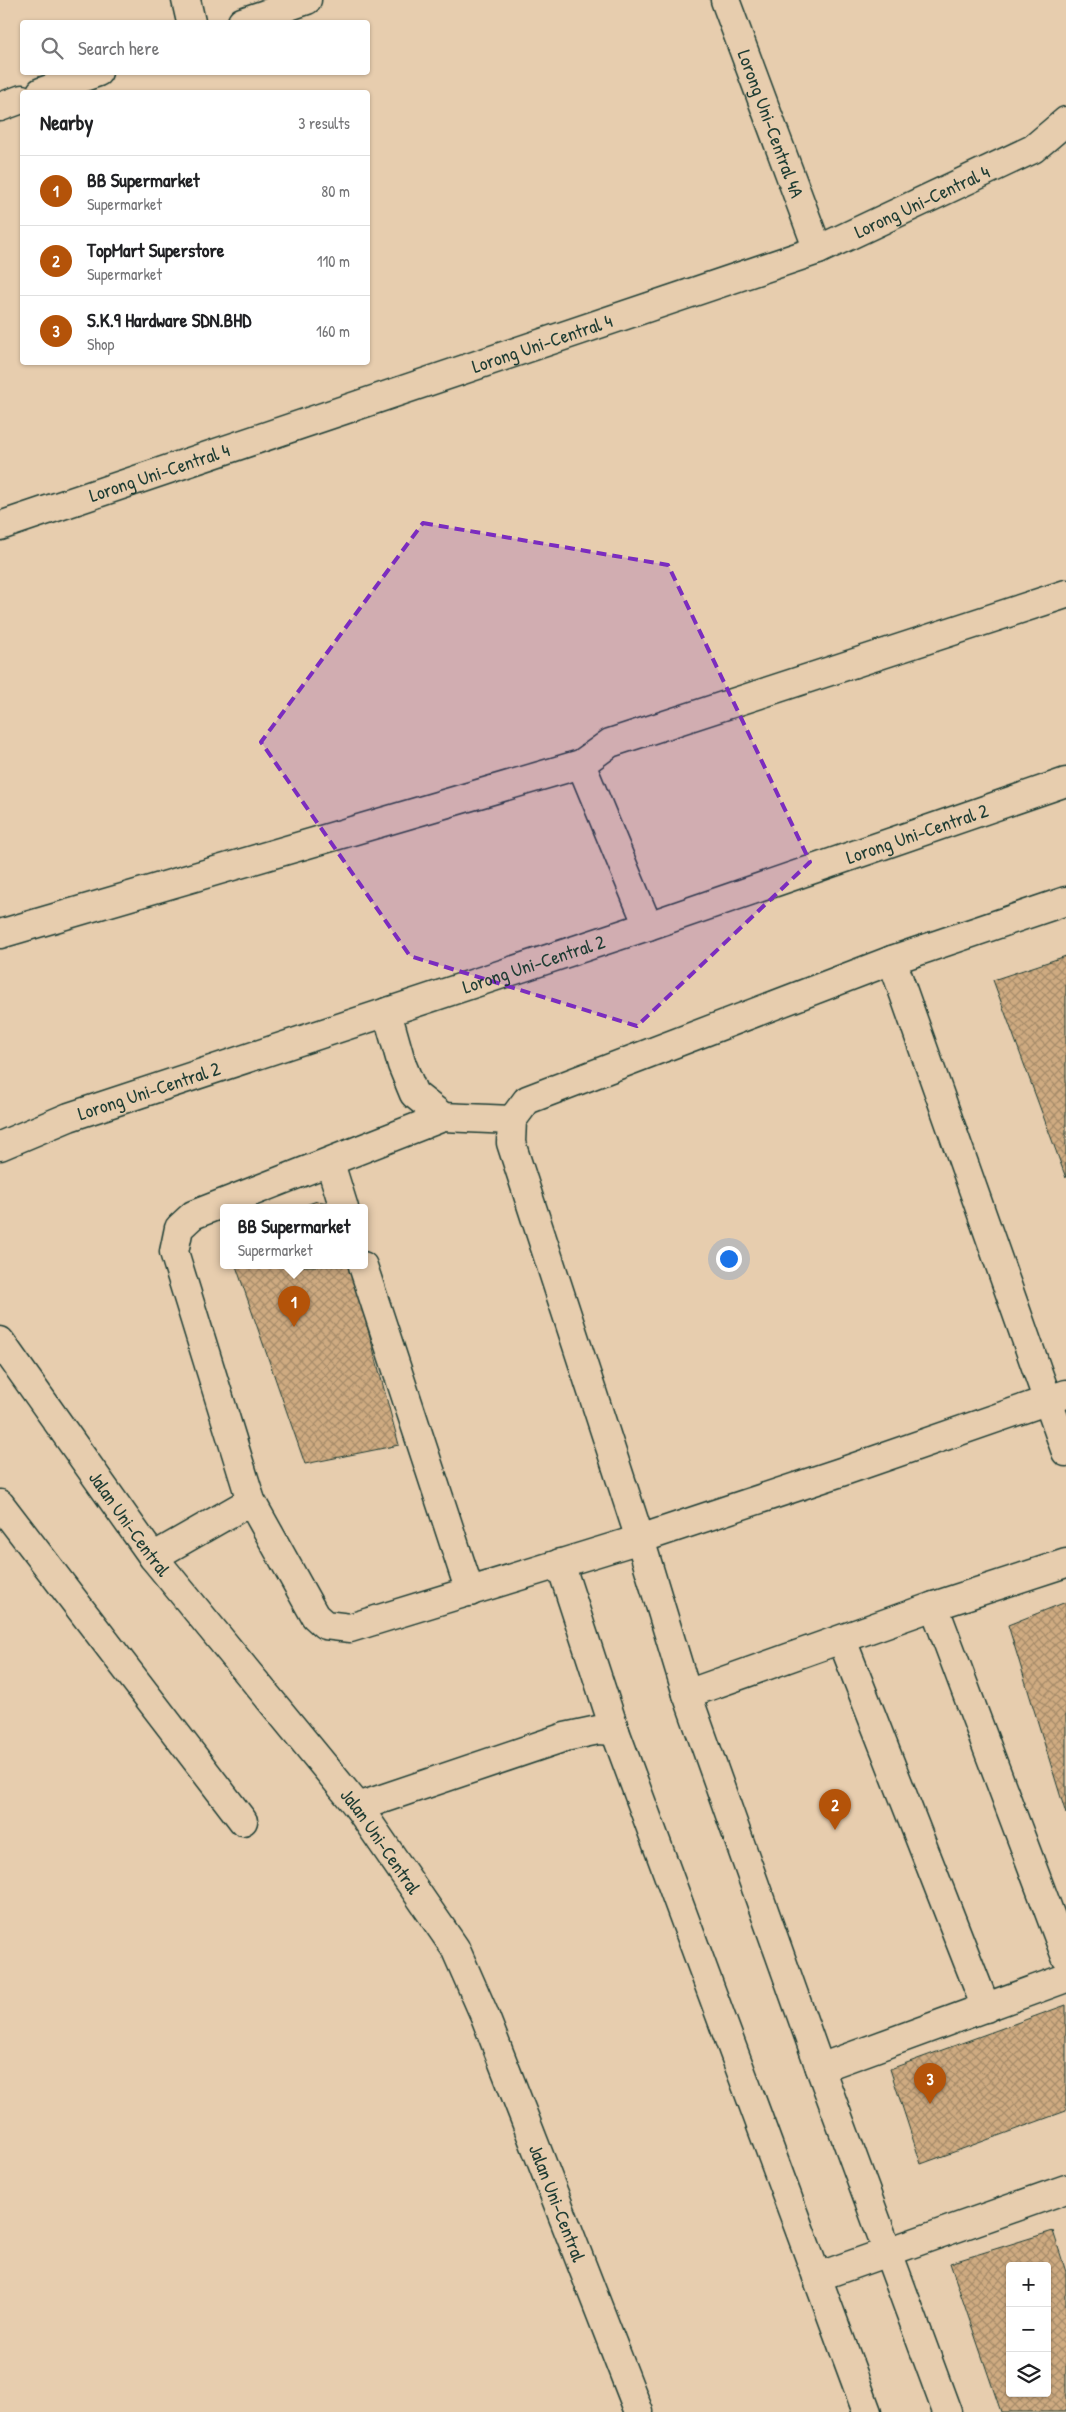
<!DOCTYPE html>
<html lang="en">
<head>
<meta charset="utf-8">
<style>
	body { margin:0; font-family:"Patrick Hand",sans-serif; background:#f6f6f6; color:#202124 }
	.controls { position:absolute; right:15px; bottom:15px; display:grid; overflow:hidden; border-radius:5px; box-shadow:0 1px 4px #0004 }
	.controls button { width:45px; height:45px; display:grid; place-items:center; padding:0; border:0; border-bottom:1px solid #e0e0e0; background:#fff; color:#202124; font:25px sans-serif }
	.you { position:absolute; left:728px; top:1258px; width:18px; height:18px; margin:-12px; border:4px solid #fff; border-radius:50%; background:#1a73e8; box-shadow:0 0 0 8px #1a73e833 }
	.badge { display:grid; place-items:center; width:32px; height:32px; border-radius:50%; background:#b45309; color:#fff; font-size:16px; font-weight:700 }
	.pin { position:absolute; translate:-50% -41px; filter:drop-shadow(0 1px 2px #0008) }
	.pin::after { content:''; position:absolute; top:26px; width:18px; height:15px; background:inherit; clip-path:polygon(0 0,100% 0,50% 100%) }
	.popup { position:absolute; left:220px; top:1204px; width:148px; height:65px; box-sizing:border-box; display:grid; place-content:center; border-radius:5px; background:#fff; filter:drop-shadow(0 1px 4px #0005); font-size:16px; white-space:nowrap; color:#757577 }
	.popup b { font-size:19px; color:#202124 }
	.popup::after { content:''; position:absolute; left:50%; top:100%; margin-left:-10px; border:10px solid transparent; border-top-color:#fff }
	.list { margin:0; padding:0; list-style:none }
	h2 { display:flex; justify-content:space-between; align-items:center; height:65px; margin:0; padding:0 20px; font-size:21px }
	h2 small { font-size:16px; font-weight:400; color:#757577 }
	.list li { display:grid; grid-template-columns:32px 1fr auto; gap:15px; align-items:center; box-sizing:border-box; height:70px; padding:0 20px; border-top:1px solid #e0e0e0 }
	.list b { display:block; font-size:19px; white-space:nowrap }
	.list p { margin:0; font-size:16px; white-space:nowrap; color:#757577 }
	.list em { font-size:16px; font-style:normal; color:#757577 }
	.icon { flex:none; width:28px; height:28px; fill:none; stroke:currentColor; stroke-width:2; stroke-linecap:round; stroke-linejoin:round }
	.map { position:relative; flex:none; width:1066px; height:2412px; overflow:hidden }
	.search { position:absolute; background:#fff; box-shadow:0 1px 4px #0004; left:20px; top:20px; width:350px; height:55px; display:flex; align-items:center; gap:12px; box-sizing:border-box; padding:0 18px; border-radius:5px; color:#757577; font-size:19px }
	.panel { position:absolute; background:#fff; box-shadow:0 1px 4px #0004; left:20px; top:90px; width:350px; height:275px; border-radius:5px }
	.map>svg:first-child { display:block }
	.building { fill:url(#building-cross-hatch); stroke:#1f3d34; fill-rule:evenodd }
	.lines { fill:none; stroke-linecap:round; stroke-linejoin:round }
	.minor-casing { stroke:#1f3d34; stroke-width:31 }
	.minor { stroke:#e7cdae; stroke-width:28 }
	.marked { fill:#7b2cbf; fill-opacity:0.2; stroke:#7b2cbf; stroke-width:4; stroke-dasharray:10 6; stroke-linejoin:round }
	.labels { text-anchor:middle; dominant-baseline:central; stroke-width:4; stroke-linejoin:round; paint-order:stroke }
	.street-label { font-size:19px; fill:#1f3d34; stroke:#e7cdae }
</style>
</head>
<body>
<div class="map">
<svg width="1066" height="2412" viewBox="0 0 1066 2412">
	<defs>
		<pattern id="building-cross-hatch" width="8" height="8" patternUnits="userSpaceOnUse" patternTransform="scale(1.25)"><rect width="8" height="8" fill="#cfab81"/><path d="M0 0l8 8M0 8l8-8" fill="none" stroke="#a78c6a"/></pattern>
	</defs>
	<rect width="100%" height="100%" fill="#e7cdae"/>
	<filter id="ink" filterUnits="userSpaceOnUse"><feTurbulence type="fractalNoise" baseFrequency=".02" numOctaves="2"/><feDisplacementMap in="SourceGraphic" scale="10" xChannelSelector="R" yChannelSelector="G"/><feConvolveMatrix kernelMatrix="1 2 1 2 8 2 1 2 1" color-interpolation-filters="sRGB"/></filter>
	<g filter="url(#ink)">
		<!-- building -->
		<g class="building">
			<path d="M1066 956V1178L993 980Z"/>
			<path d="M317 1201 334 1204 335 1208H297Z"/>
			<path d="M236 1266H351L399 1445 305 1464Z"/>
			<path d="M1066 1602V1814L1008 1625Z"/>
			<path d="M1066 2005V2111L921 2164 890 2069Z"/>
			<path d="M1053 2231 1066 2272V2412H1001L950 2263ZM1010 2266H1047V2393H1010Z"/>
		</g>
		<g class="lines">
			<!-- minor casing -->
			<g class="minor-casing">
				<g id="minor">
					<path d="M186 0 191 22"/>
					<path id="s1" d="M725 0 818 250"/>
					<path d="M242 22 307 0"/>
					<path d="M41 92 98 72"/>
					<path d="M0 107 22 99"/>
					<path id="s2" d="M0 526 818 250 1033 149 1066 121"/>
					<path d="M581 764 648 926"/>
					<path d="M0 934 581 764 610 743 1066 594"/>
					<path d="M892 960 1066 901"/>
					<path d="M387 1012 402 1065 414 1094 443 1117 512 1120"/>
					<path d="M443 1117 193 1215 179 1228 174 1252 251 1501 315 1616 325 1625 350 1628 640 1539 847 1470 1066 1394"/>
					<path id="s3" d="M0 1146 69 1117 648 926 1066 782"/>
					<path d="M330 1163 344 1208"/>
					<path d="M363 1266 470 1592"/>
					<path id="s4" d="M0 1341 153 1557 358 1807 455 1948 484 2014 639 2412"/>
					<path d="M0 1504 243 1821"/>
					<path d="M153 1557 251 1501"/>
					<path d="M560 1563 615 1731 867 2412"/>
					<path d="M934 1606 1066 1957"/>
					<path d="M842 1640 986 2008"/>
					<path d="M687 1694 934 1606 1066 1563"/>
					<path d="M358 1807 565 1737 598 1730 615 1731"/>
					<path d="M820 2068 1066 1978"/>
					<path d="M817 2277 1066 2189"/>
					<path d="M947 2412 820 2068 687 1694 640 1539 511 1143 512 1120 527 1100 892 960 1066 1452"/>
				</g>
			</g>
			<!-- minor -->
			<use href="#minor" class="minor"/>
		</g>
	</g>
	<!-- marked area -->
	<path class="marked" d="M423 523 668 565 810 862 637 1026 410 956 261 742Z"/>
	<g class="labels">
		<!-- street labels -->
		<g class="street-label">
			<text stroke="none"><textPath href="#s1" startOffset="132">Lorong Uni-Central 4A</textPath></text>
			<text stroke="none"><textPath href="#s2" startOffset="978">Lorong Uni-Central 4</textPath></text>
			<text stroke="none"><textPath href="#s2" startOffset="572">Lorong Uni-Central 4</textPath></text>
			<text stroke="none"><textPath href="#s2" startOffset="168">Lorong Uni-Central 4</textPath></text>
			<text stroke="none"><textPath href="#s3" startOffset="969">Lorong Uni-Central 2</textPath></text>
			<text stroke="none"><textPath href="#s3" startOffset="564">Lorong Uni-Central 2</textPath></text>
			<text stroke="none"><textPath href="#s3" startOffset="159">Lorong Uni-Central 2</textPath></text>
			<text stroke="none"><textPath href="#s4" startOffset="224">Jalan Uni-Central</textPath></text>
			<text stroke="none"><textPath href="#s4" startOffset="629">Jalan Uni-Central</textPath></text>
			<text stroke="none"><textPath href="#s4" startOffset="1034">Jalan Uni-Central</textPath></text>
		</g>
	</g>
</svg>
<div class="controls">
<button>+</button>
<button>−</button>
<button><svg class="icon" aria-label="layers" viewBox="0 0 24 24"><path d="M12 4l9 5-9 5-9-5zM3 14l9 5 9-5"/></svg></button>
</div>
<div class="you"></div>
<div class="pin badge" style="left:294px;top:1327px">1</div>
<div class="popup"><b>BB Supermarket</b>Supermarket</div>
<div class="pin badge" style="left:835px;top:1830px">2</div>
<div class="pin badge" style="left:930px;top:2104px">3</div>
<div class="search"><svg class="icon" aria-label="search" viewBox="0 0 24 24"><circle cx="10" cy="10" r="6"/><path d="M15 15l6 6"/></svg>Search here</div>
<section class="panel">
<h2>Nearby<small>3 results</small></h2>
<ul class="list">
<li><span class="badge">1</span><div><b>BB Supermarket</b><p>Supermarket</p></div><em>80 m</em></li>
<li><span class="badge">2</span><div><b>TopMart Superstore</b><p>Supermarket</p></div><em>110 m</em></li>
<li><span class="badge">3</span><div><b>S.K.9 Hardware SDN.BHD</b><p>Shop</p></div><em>160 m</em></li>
</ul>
</section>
</div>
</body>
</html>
